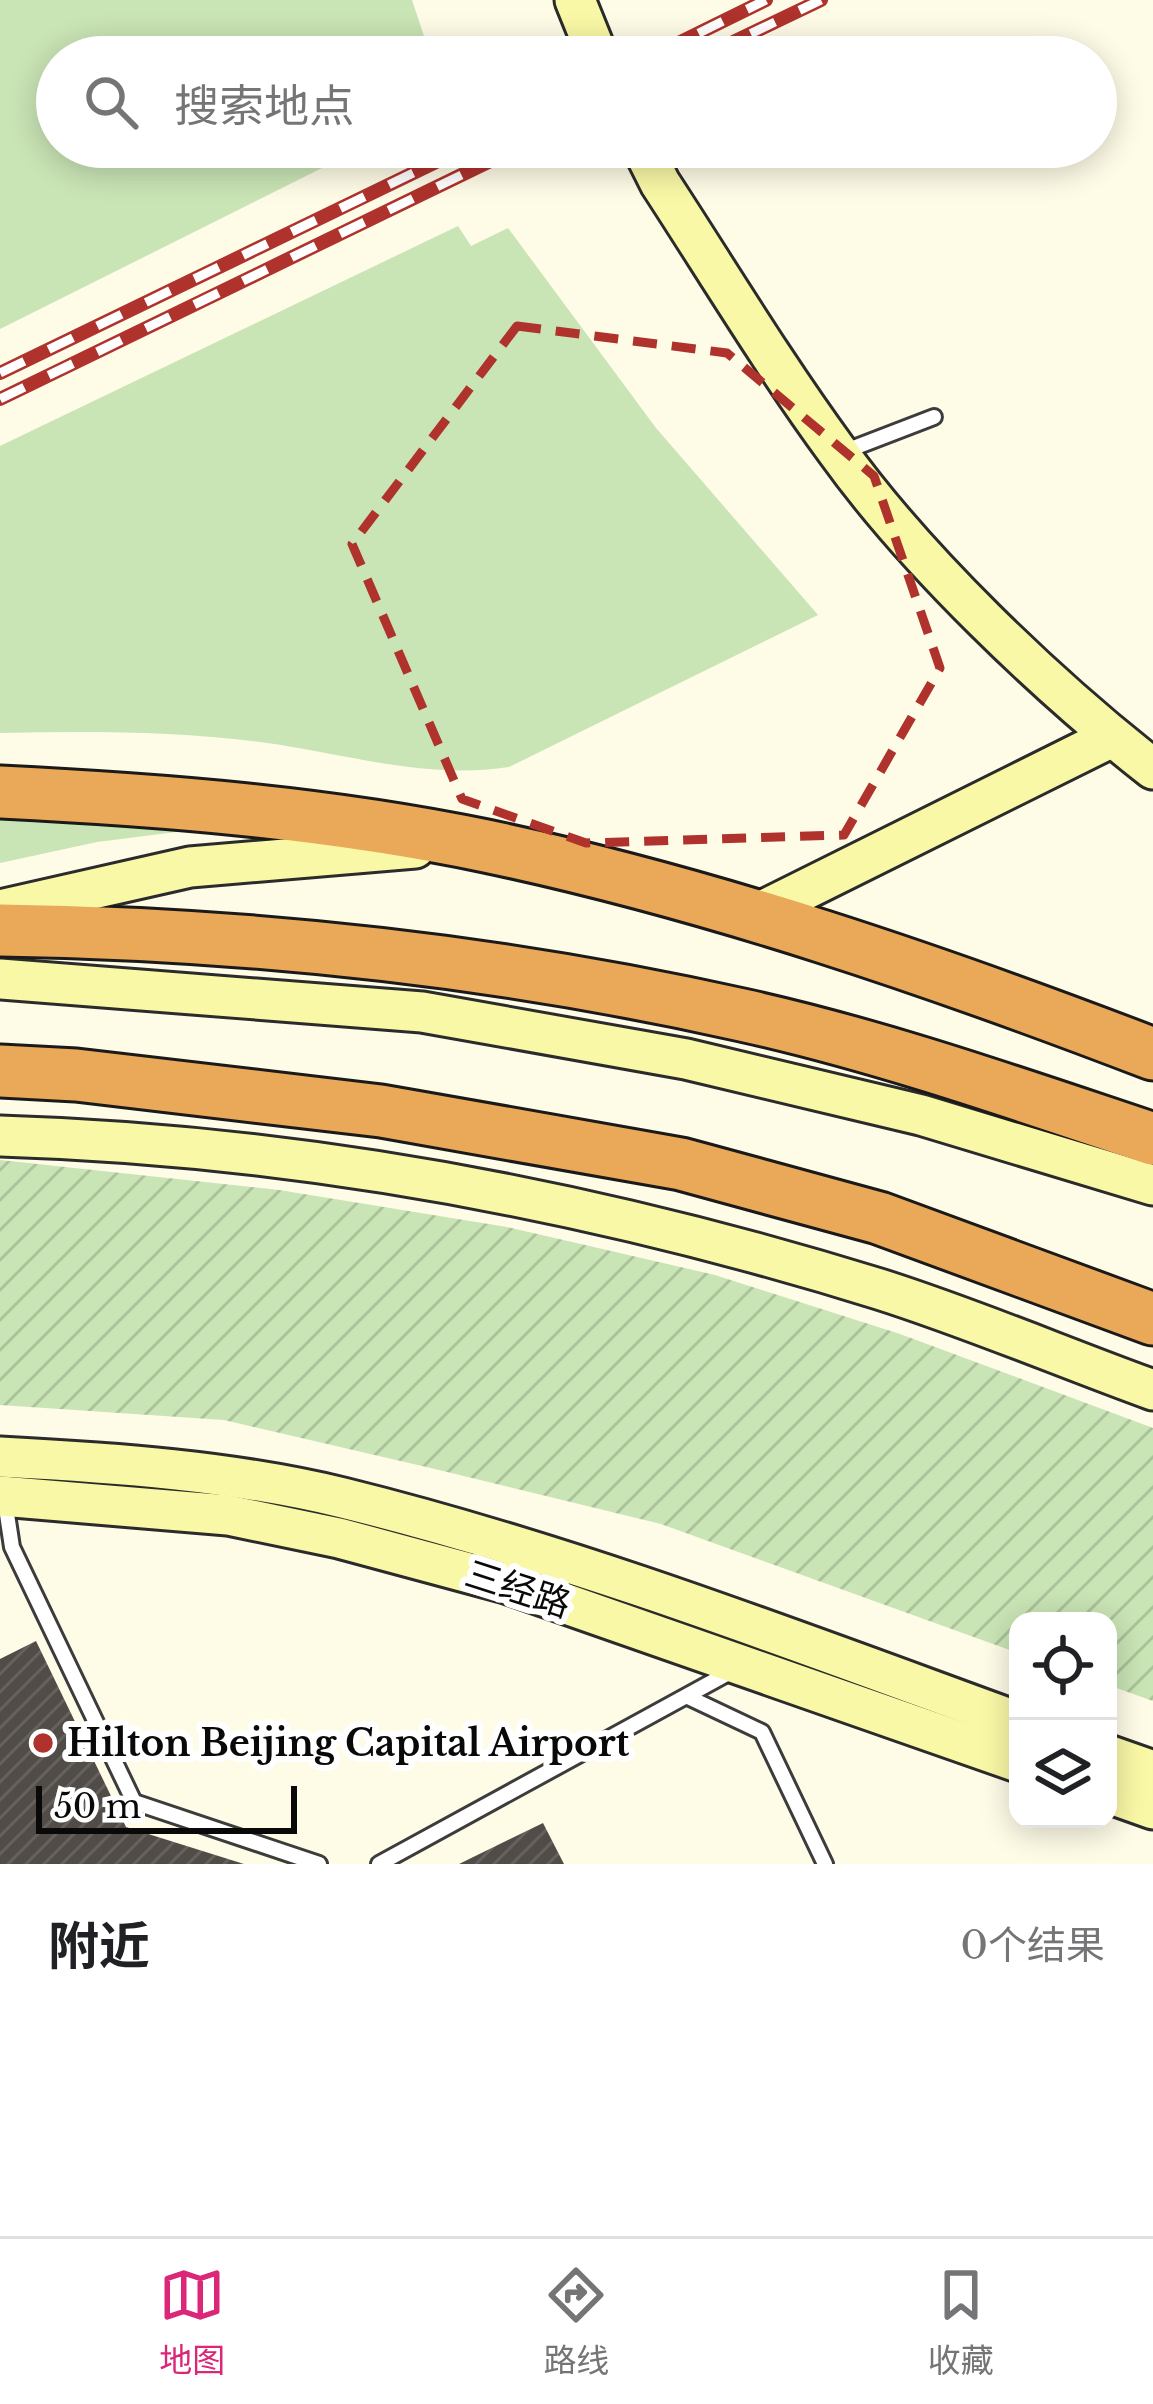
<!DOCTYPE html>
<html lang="zh">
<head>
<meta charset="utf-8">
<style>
	body { margin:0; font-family:"Libre Baskerville","Noto Sans SC",serif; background:#f2f2f2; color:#202124 }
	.controls { position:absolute; right:36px; bottom:36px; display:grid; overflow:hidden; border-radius:24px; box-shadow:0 6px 30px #0003 }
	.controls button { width:108px; height:108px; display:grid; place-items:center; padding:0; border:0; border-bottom:3px solid #e0e0e0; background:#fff; color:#202124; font:60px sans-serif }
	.scale { position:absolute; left:36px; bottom:30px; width:261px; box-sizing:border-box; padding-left:12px; border:6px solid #090909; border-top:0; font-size:33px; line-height:42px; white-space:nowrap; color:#090909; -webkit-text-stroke:9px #fff; paint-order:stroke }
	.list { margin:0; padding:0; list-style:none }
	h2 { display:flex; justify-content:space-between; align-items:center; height:156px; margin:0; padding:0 48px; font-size:51px }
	h2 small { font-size:39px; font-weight:400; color:#757577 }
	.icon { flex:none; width:66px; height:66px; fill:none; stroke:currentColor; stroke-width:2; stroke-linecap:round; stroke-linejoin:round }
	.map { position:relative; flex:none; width:1153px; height:1864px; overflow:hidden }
	.search { position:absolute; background:#fff; box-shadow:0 6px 30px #0003; left:36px; right:36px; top:36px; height:132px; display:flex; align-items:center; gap:30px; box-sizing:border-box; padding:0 42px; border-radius:66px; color:#757577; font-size:45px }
	.sheet { height:372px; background:#fff }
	nav { display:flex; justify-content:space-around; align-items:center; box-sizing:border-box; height:168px; border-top:3px solid #e0e0e0; background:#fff; font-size:33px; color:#757577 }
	nav a { display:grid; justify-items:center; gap:6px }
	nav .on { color:#db2777 }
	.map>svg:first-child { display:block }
	.grass { fill:#c9e4b5 }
	.garden { fill:url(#garden-furrows) }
	.building { fill:url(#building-hatch) }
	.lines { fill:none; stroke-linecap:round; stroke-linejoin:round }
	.lane-casing { stroke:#3c3c3c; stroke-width:20 }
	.secondary-casing { stroke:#2b2b2b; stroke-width:45 }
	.highway-casing { stroke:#1a1a1a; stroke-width:57 }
	.lane { stroke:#fff; stroke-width:14 }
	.secondary { stroke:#f9f8a6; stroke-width:39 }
	.highway { stroke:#eaa859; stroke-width:51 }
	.rail-casing { stroke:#af322c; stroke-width:14 }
	.rail { stroke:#fff; stroke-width:9; stroke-dasharray:27; stroke-linecap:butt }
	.marked { fill:none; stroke:#af322c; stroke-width:9; stroke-dasharray:24 15; stroke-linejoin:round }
	.poi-dot { fill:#af322c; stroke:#fff; stroke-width:4.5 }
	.labels { text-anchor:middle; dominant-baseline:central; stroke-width:12; stroke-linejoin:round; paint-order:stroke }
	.street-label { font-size:36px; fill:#090909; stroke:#fff }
	.poi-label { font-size:36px; font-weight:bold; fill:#090909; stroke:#fff; text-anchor:start }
</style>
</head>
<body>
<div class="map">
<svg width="1153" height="1864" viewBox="0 0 1153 1864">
	<defs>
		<pattern id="garden-furrows" width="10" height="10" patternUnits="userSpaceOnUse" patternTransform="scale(3)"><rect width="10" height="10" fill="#c9e4b5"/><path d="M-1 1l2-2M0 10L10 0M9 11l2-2" fill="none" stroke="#abc29a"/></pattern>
		<pattern id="building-hatch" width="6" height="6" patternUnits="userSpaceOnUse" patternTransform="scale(3)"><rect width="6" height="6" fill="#514c47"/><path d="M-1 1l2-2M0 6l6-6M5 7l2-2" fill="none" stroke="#65615d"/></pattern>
	</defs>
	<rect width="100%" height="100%" fill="#fefbe7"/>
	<!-- grass -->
	<g class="grass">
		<path d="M0 0H412L431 57H57V147H364L0 329Z"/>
		<path d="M458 226 471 246 508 228 656 428 818 615 509 767C423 780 345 753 260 742 175 731 86 731 0 733V446Z"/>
		<path d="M0 813 187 827 192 830 97 842 0 863Z"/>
	</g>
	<!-- garden -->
	<path class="garden" d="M0 1160 279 1190 507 1227 715 1275 900 1334 1153 1428V1701L1108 1685V1621H1018V1653L661 1524 435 1469 224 1420 0 1405Z"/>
	<!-- building -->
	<g class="building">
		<path d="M36 1641 126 1827 244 1864H0V1659Z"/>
		<path d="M543 1823 564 1864H459Z"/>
	</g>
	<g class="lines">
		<!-- lane casing -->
		<g class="lane-casing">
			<g id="lane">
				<path d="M843 452 934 417"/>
				<path d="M5 1501 12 1547 134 1802 319 1864"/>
				<path d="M688 1697 762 1732 825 1864"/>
				<path d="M379 1864 732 1671"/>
			</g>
		</g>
		<!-- secondary casing -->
		<g class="secondary-casing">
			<g id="secondary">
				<path d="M575 0 598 57"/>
				<path d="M642 147 660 183C718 272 774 365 837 451 916 561 1046 685 1153 769"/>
				<path d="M0 910 190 867 415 848"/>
				<path d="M750 917 1112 737"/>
				<path d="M0 979 422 1012 686 1059 921 1115 1153 1185"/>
				<path d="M0 1136C297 1145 595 1201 879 1289 971 1318 1062 1357 1153 1390"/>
				<path d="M0 1457C114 1463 232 1471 343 1498 573 1555 796 1641 1018 1722"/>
				<path d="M0 1496 228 1515 339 1538 506 1583 1018 1762"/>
				<path d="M1108 1755 1153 1771"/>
				<path d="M1108 1793 1153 1809"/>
			</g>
		</g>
		<!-- highway casing -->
		<g class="highway-casing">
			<g id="highway">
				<path d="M0 792C163 800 326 813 486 846 713 894 937 971 1153 1054"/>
				<path d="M0 930C251 934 497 960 742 1015 882 1046 1018 1094 1153 1139"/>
				<path d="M0 1071 76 1075 381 1111 681 1164 879 1218 1153 1319"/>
			</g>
		</g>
		<!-- lane -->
		<use href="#lane" class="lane"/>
		<!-- secondary -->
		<use href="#secondary" class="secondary"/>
		<!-- highway -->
		<use href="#highway" class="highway"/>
		<!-- rail casing -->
		<g class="rail-casing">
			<g id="rail">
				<path d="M650 57 766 0"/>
				<path d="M702 57 821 0"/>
				<path d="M0 373 467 147"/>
				<path d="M0 399 519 147"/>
			</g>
		</g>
		<!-- rail -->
		<use href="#rail" class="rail"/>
	</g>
	<!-- marked area -->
	<path class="marked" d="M517 326 727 353 874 476 940 668 844 835 586 843 462 799 352 544Z"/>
	<!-- markers -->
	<circle class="poi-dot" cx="43" cy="1743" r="12"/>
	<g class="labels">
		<!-- street labels -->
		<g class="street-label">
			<text transform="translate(518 1589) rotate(18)">三经路</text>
		</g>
		<!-- poi labels -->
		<g class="poi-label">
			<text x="67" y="1743">Hilton Beijing Capital Airport</text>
		</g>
	</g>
</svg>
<div class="controls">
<button><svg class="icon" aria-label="locate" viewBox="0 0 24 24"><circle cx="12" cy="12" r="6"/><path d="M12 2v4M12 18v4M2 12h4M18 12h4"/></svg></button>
<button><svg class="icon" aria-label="layers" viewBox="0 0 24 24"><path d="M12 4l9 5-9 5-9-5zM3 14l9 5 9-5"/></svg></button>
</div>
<div class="scale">50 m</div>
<div class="search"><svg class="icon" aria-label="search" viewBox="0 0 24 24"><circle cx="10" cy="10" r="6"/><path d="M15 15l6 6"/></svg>搜索地点</div>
</div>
<section class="sheet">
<h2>附近<small>0个结果</small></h2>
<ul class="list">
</ul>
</section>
<nav>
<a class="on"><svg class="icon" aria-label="map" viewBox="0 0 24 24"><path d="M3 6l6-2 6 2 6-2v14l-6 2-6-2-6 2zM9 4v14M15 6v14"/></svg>地图</a>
<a><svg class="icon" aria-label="directions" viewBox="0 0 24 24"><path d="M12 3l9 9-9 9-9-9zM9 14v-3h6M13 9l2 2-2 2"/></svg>路线</a>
<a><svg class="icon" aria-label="saved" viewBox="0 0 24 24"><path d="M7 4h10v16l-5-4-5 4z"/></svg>收藏</a>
</nav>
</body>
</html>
